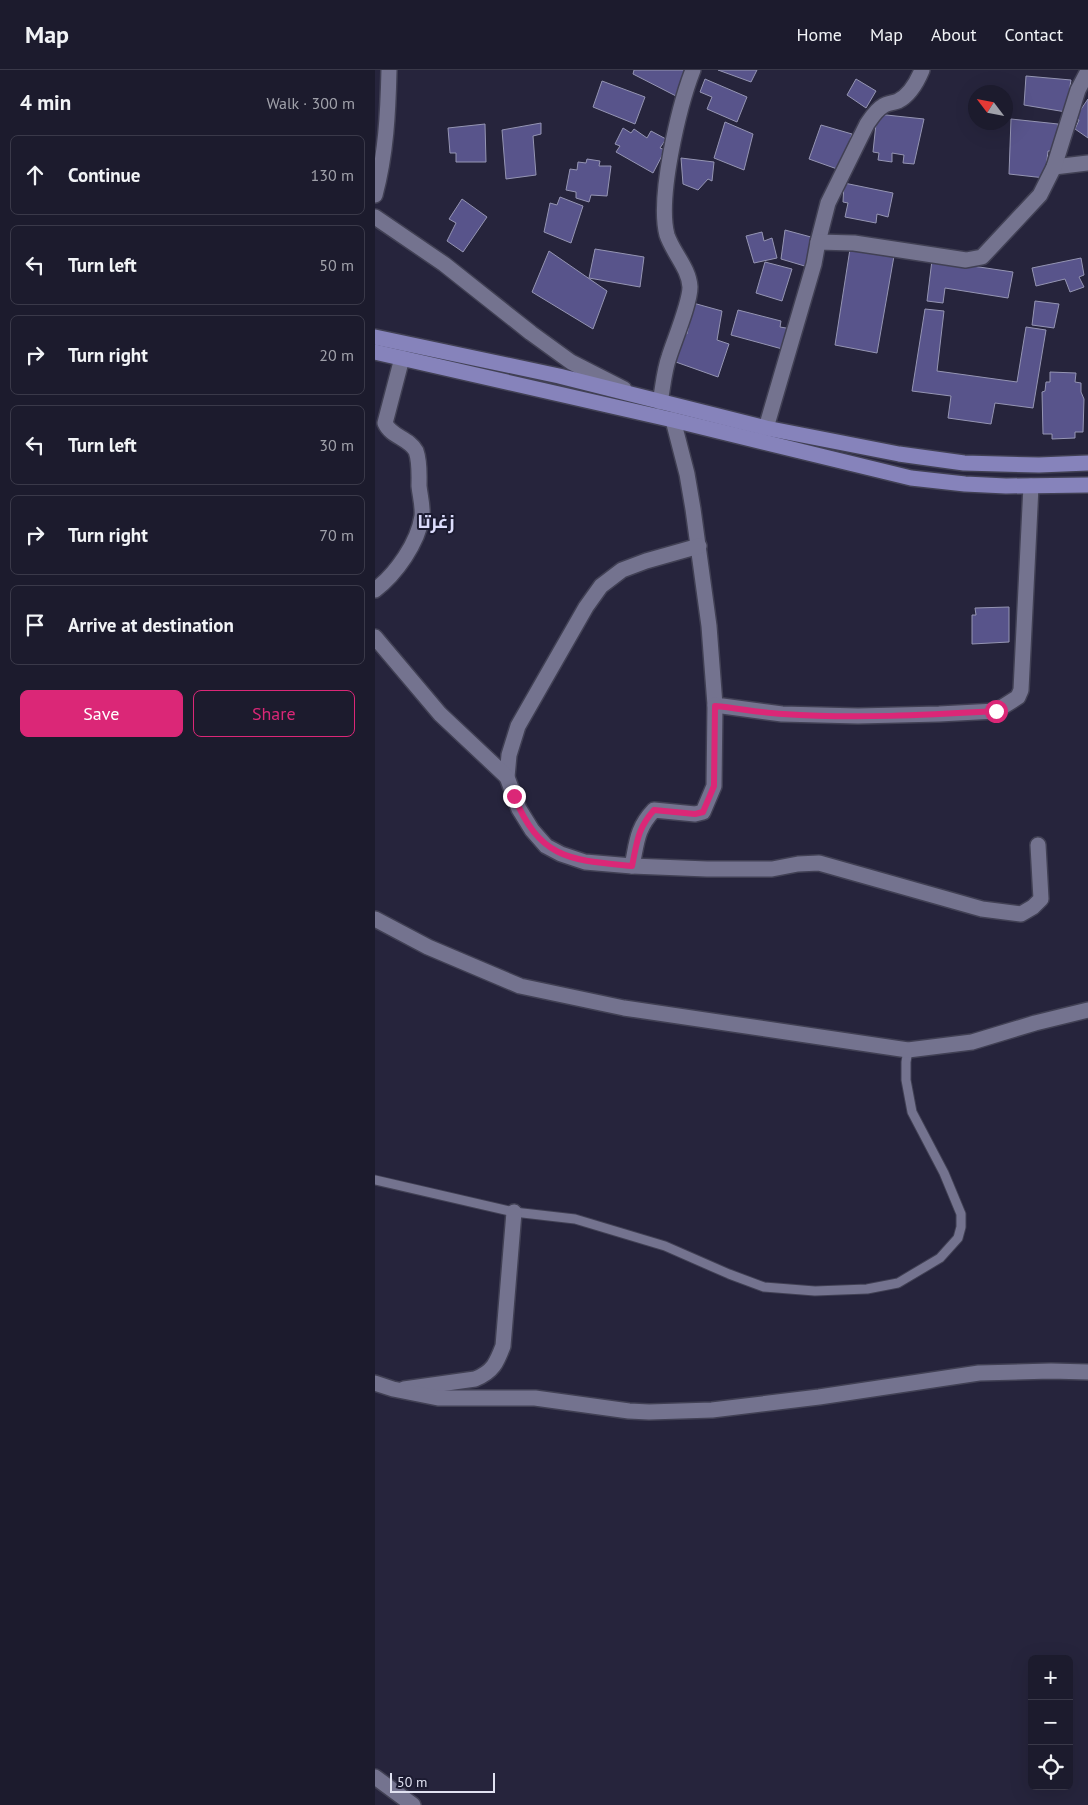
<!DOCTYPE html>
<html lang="en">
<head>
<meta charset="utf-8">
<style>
	body { margin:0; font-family:"PT Sans",Cairo,sans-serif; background:#252435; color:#f1f3f6 }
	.controls { position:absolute; right:15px; bottom:15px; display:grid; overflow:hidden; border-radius:8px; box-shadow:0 5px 20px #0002 }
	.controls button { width:45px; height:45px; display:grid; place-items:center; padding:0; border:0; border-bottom:1px solid #3a3949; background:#1c1b2d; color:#f1f3f6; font:25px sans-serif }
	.compass { position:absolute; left:593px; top:15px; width:45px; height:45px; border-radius:50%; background:#1c1b2d; box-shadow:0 5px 20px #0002; rotate:302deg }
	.scale { position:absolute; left:15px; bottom:12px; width:105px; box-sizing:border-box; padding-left:5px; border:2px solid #e0e1f1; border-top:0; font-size:14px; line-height:18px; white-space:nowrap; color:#e0e1f1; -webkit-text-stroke:4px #1c1b31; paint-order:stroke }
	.stop { position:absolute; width:15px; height:15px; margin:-11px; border:4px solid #db2777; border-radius:50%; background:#fff }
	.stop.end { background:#db2777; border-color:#fff; box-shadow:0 1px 5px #0008 }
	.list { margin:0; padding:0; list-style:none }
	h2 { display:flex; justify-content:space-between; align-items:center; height:65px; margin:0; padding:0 20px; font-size:21px }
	h2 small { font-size:16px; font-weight:400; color:#a0a1aa }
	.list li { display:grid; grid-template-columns:32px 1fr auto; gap:15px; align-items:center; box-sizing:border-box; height:80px; margin:0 10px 10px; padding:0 10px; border:1px solid #3a3949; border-radius:8px }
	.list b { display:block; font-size:19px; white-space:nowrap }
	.list em { font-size:16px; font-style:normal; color:#a0a1aa }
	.actions { display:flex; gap:10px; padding:15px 20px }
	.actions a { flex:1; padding:11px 0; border:1px solid #db2777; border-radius:8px; text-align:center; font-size:18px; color:#db2777 }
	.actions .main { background:#db2777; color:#fff }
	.icon { flex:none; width:28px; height:28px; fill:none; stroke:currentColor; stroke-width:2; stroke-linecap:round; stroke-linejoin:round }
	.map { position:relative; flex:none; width:713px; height:1735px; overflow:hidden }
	header { display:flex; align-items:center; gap:30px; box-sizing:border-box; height:70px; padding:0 25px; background:#1c1b2d; border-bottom:1px solid #3a3949 }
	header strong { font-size:24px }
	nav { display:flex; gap:28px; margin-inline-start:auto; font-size:18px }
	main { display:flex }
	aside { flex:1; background:#1c1b2d }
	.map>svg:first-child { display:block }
	.building { fill:#58548b; stroke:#9595b3 }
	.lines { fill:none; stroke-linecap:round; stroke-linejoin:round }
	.lane-casing { stroke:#414054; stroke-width:11 }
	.street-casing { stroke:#414054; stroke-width:18 }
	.secondary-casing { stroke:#414054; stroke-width:18 }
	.primary-casing { stroke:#414054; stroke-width:18 }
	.lane { stroke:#74738f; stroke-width:9 }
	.street { stroke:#74738f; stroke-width:15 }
	.secondary { stroke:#74738f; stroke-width:15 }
	.primary { stroke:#8683bb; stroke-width:15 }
	.route { stroke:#db2777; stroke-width:6 }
	.labels { text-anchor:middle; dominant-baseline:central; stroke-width:4; stroke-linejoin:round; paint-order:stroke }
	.district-label { font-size:19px; font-weight:bold; fill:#dcdcfc; stroke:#1c1b31 }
</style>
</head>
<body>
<header>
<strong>Map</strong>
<nav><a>Home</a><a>Map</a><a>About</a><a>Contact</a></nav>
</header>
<main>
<aside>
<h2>4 min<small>Walk · 300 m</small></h2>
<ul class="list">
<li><svg class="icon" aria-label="ahead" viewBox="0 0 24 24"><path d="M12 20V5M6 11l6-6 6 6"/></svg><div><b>Continue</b></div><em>130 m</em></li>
<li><svg class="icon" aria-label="left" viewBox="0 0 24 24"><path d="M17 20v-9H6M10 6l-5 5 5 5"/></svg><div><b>Turn left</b></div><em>50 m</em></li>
<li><svg class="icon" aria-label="right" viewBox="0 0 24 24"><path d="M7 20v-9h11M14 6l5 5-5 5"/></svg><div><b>Turn right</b></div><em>20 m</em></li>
<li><svg class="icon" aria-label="left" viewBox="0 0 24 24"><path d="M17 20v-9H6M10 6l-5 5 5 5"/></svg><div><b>Turn left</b></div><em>30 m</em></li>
<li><svg class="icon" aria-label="right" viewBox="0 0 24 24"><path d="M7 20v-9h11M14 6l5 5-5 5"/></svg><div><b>Turn right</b></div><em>70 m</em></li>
<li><svg class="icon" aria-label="arrive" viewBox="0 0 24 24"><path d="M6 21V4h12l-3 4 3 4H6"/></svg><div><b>Arrive at destination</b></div></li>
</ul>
<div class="actions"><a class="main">Save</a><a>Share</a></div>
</aside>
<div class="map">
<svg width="713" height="1735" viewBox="0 0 713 1735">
	<rect width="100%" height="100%" fill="#26243c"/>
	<!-- building -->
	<g class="building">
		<path d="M259 0H315L307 20 303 18 301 26 258 4Z"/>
		<path d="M343 0H382L376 12Z"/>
		<path d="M651 6 696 10 691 42 649 35Z"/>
		<path d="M330 9 372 27 362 52 332 39 337 27 325 22Z"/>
		<path d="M481 9 501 21 491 38 472 25Z"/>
		<path d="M227 11 270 27 260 54 218 37Z"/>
		<path d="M713 29V68L700 59 704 50 700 48Z"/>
		<path d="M502 44 549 49 539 94 528 93 529 85 517 83V92L503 90 504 83 498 82Z"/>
		<path d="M636 49 683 54 682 81H673L670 108 634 104Z"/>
		<path d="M350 52 378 64 369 100 339 88Z"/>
		<path d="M166 53V64L158 66 161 105 131 109 127 60Z"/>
		<path d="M110 54 111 92H81V83H75L73 58Z"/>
		<path d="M446 55 477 64 465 100 434 89Z"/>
		<path d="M248 58 256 63 259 59 272 68 276 61 291 69 285 78 290 80 278 103 241 82 245 76 240 74Z"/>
		<path d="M306 88 339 92 337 111 333 109 323 120 308 114Z"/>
		<path d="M212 89 225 91 224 96H236L232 126 216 125 214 132 201 128V122L191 120 195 99 202 100 203 92 211 93Z"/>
		<path d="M469 113 518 123 513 147 502 144 501 153 470 147 473 133 468 132Z"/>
		<path d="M185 127 208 136 196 173 169 162 175 133 182 135Z"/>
		<path d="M87 129 112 147 88 182 72 171 81 153 74 149Z"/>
		<path d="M410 160 436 167 433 197 406 189Z"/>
		<path d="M387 162 389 171 397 168 402 188 379 193 371 166Z"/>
		<path d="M220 179 269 187 265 217 214 208Z"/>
		<path d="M475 179 519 186 502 283 460 275Z"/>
		<path d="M174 181 232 221 218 259 157 222Z"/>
		<path d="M706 188 709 205 704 207 709 217 695 222 690 209 661 216 657 198Z"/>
		<path d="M557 190 638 202 633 228 570 218 568 233 552 231Z"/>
		<path d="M390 192 417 199 407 231 381 223Z"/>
		<path d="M660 231 684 234 679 258 657 255Z"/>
		<path d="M318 233 347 241 342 270 354 274 343 307 298 291 307 262 312 264Z"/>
		<path d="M550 239 569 241 562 301 642 312 651 257 671 260 658 338 620 333 616 354 573 348 576 326 537 321Z"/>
		<path d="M363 240 406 251 405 257 417 259 411 280 356 265Z"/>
		<path d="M675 302 701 303 700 312 706 313V322L709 329 708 362H700V368L677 369V364H668L667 322 670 321 671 312H675Z"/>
		<path d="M634 537V572L597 574V545H601L600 538Z"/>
	</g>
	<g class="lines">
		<!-- lane casing -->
		<g class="lane-casing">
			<path id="lane" d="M0 1110 139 1142 200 1149 290 1176 354 1204 389 1217 440 1221 492 1219 523 1213 565 1188 583 1168 586 1157V1144L569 1103 537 1042 531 1010V992L533 980"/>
		</g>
		<!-- street casing -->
		<g class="street-casing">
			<g id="street">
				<path d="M679 97 713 93"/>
				<path d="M443 172 453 133 492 54C497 47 501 40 508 36 512 33 518 33 523 31 535 25 542 12 547 0"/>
				<path d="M285 332C288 317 289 301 294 287 299 271 315 233 315 217 314 198 298 183 292 165 282 128 304 36 318 0"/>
				<path d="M298 350 312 404 318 439 334 556 340 635 407 644 483 646 564 644 621 641 643 627 646 620 656 416"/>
				<path d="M391 358 439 194 443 172 479 173 591 190 607 187 665 125 679 97 703 20 713 1"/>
				<path d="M324 476 271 491 247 500 226 516 211 537 143 656 134 685 132 707 139 726 144 739 157 760 171 776 186 784 210 792 257 796 332 799H397L423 794 444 793 607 839 646 844 658 837 666 829 663 775"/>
				<path d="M0 520C21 504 43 473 47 446 48 436 45 426 44 416 44 405 45 392 41 381 34 368 16 367 10 353L27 288"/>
				<path d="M0 567 65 644 132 707"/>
				<path d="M257 796C262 773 261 759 279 740L320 744 328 742 339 716 340 635"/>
				<path d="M0 849 53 877 145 916 249 938 533 980 597 972 660 953 713 940"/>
				<path d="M29 1319 100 1309C118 1302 122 1292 128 1276L139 1142"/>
				<path d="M0 1707 38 1735"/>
			</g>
		</g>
		<!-- secondary casing -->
		<g class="secondary-casing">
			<g id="secondary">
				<path d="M0 125C11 84 13 43 14 0"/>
				<path d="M0 147 69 194 156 263 196 292 249 319"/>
				<path d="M0 1313 18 1319 63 1328H160L254 1341 274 1342 337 1340 444 1327 604 1303 676 1301 713 1302"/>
			</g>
		</g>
		<!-- primary casing -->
		<g class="primary-casing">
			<g id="primary">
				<path d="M0 267 184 306 391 358 524 384 589 393 664 395 713 393"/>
				<path d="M0 282 298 350 536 408 590 414 631 416 713 415"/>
			</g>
		</g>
		<!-- lane -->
		<use href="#lane" class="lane"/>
		<!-- street -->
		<use href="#street" class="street"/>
		<!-- secondary -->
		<use href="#secondary" class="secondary"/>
		<!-- primary -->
		<use href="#primary" class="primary"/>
	</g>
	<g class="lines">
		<!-- route -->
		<path class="route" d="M139 726C165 790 196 790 257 796 262 773 262 759 279 740L320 744 328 742 339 716 340 636C363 638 385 643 408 644 479 649 551 645 621 641"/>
	</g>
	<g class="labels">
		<!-- district labels -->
		<g class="district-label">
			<text x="61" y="451">زغرتا</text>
		</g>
	</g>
</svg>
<div class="controls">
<button>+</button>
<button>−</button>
<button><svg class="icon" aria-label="locate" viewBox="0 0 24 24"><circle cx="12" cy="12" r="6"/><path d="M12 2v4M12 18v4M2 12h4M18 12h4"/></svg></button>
</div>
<svg class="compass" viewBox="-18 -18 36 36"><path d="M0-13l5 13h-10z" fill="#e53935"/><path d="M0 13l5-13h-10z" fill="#a0a1aa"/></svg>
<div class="scale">50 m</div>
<div class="stop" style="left:621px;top:641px"></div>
<div class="stop end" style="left:139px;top:726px"></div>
</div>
</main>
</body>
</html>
